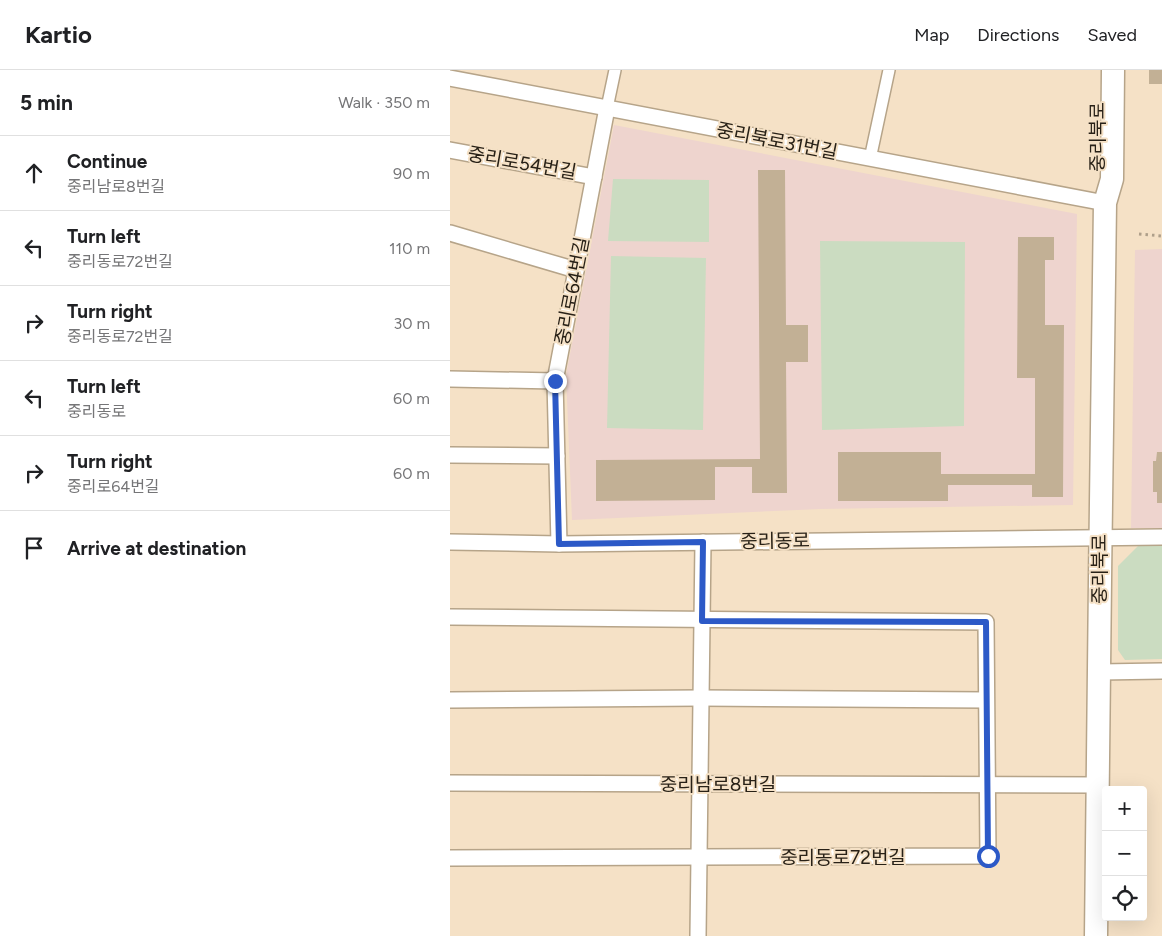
<!DOCTYPE html>
<html lang="en">
<head>
<meta charset="utf-8">
<style>
	body { margin:0; font-family:Figtree,"Noto Sans KR",sans-serif; background:#f2f2f2; color:#202124 }
	.controls { position:absolute; right:15px; bottom:15px; display:grid; overflow:hidden; border-radius:5px; box-shadow:0 5px 20px #0002 }
	.controls button { width:45px; height:45px; display:grid; place-items:center; padding:0; border:0; border-bottom:1px solid #e0e0e0; background:#fff; color:#202124; font:25px sans-serif }
	.stop { position:absolute; width:15px; height:15px; margin:-11px; border:4px solid #2c59c7; border-radius:50%; background:#fff }
	.stop.end { background:#2c59c7; border-color:#fff; box-shadow:0 1px 5px #0008 }
	.list { margin:0; padding:0; list-style:none }
	h2 { display:flex; justify-content:space-between; align-items:center; height:65px; margin:0; padding:0 20px; font-size:21px }
	h2 small { font-size:16px; font-weight:400; color:#757577 }
	.list li { display:grid; grid-template-columns:32px 1fr auto; gap:15px; align-items:center; box-sizing:border-box; height:75px; padding:0 20px; border-top:1px solid #e0e0e0 }
	.list b { display:block; font-size:19px; white-space:nowrap }
	.list p { margin:0; font-size:16px; white-space:nowrap; color:#757577 }
	.list em { font-size:16px; font-style:normal; color:#757577 }
	.icon { flex:none; width:28px; height:28px; fill:none; stroke:currentColor; stroke-width:2; stroke-linecap:round; stroke-linejoin:round }
	.map { position:relative; flex:none; width:712px; height:866px; overflow:hidden }
	header { display:flex; align-items:center; gap:30px; box-sizing:border-box; height:70px; padding:0 25px; background:#fff; border-bottom:1px solid #e0e0e0 }
	header strong { font-size:24px }
	nav { display:flex; gap:28px; margin-inline-start:auto; font-size:18px }
	main { display:flex }
	aside { flex:1; background:#fff }
	.map>svg:first-child { display:block }
	.education { fill:#eed4ce }
	.green { fill:#cbdcc1 }
	.building { fill:#c2b095 }
	.lines { fill:none; stroke-linecap:round; stroke-linejoin:round }
	.pedestrian-casing { stroke:#b6a489; stroke-width:14 }
	.minor-casing { stroke:#b6a489; stroke-width:18 }
	.secondary-casing { stroke:#b6a489; stroke-width:25 }
	.path { stroke:#ae9f8a; stroke-width:3; stroke-dasharray:2.5 4; stroke-linecap:butt }
	.pedestrian { stroke:#fff; stroke-width:11 }
	.minor { stroke:#fff; stroke-width:15 }
	.secondary { stroke:#fff; stroke-width:22 }
	.route { stroke:#2c59c7; stroke-width:6 }
	.labels { text-anchor:middle; dominant-baseline:central; stroke-width:4; stroke-linejoin:round; paint-order:stroke }
	.street-label { font-size:19px; fill:#282117; stroke:#f5e1c6 }
</style>
</head>
<body>
<header>
<strong>Kartio</strong>
<nav><a>Map</a><a>Directions</a><a>Saved</a></nav>
</header>
<main>
<aside>
<h2>5 min<small>Walk · 350 m</small></h2>
<ul class="list">
<li><svg class="icon" aria-label="ahead" viewBox="0 0 24 24"><path d="M12 20V5M6 11l6-6 6 6"/></svg><div><b>Continue</b><p>중리남로8번길</p></div><em>90 m</em></li>
<li><svg class="icon" aria-label="left" viewBox="0 0 24 24"><path d="M17 20v-9H6M10 6l-5 5 5 5"/></svg><div><b>Turn left</b><p>중리동로72번길</p></div><em>110 m</em></li>
<li><svg class="icon" aria-label="right" viewBox="0 0 24 24"><path d="M7 20v-9h11M14 6l5 5-5 5"/></svg><div><b>Turn right</b><p>중리동로72번길</p></div><em>30 m</em></li>
<li><svg class="icon" aria-label="left" viewBox="0 0 24 24"><path d="M17 20v-9H6M10 6l-5 5 5 5"/></svg><div><b>Turn left</b><p>중리동로</p></div><em>60 m</em></li>
<li><svg class="icon" aria-label="right" viewBox="0 0 24 24"><path d="M7 20v-9h11M14 6l5 5-5 5"/></svg><div><b>Turn right</b><p>중리로64번길</p></div><em>60 m</em></li>
<li><svg class="icon" aria-label="arrive" viewBox="0 0 24 24"><path d="M6 21V4h12l-3 4 3 4H6"/></svg><div><b>Arrive at destination</b></div></li>
</ul>
</aside>
<div class="map">
<svg width="712" height="866" viewBox="0 0 712 866">
	<rect width="100%" height="100%" fill="#f5e1c6"/>
	<!-- education -->
	<g class="education">
		<path d="M164 55 627 144 623 435 371 439 122 450 116 305Z"/>
		<path d="M712 179V458H681L685 180Z"/>
	</g>
	<!-- green -->
	<g class="green">
		<path d="M163 109 259 110V172L158 171Z"/>
		<path d="M370 171 515 172 514 356 372 360Z"/>
		<path d="M161 186 256 188 253 360 157 358Z"/>
		<path d="M688 476H712V589L675 590 668 580V496Z"/>
	</g>
	<!-- building -->
	<g class="building">
		<rect x="699" y="0" width="13" height="14"/>
		<path d="M308 100H335L336 255H358V292H336L337 423H302V397H265V430L146 431V390L310 389Z"/>
		<path d="M568 167H604V190H595V255H614L613 427H582V415H498V431H388V382H491V404H585V308H567Z"/>
		<path d="M707 382H712V433H707V422H703V391H706Z"/>
	</g>
	<g class="lines">
		<!-- pedestrian casing -->
		<g class="pedestrian-casing">
			<g id="pedestrian">
				<path d="M157 38 165 0"/>
				<path d="M420 89 439 0"/>
			</g>
		</g>
		<!-- minor casing -->
		<g class="minor-casing">
			<g id="minor">
				<path d="M0 8 655 133"/>
				<path d="M0 80 144 107"/>
				<path d="M0 163 126 200"/>
				<path d="M0 309 105 311"/>
				<path d="M0 385 107 386"/>
				<path d="M0 472 109 474 712 467"/>
				<path d="M109 474 105 311 157 38"/>
				<path d="M0 547 536 552 538 786 0 788"/>
				<path d="M650 602 712 601"/>
				<path d="M0 630 251 628 536 630"/>
				<path d="M0 713 648 715"/>
				<path d="M248 866 253 472"/>
			</g>
		</g>
		<!-- secondary casing -->
		<g class="secondary-casing">
			<path id="secondary" d="M646 866C650 622 650 377 655 133L662 109 663 0"/>
		</g>
		<!-- path -->
		<path class="path" d="M689 164 712 166"/>
		<!-- pedestrian -->
		<use href="#pedestrian" class="pedestrian"/>
		<!-- minor -->
		<use href="#minor" class="minor"/>
		<!-- secondary -->
		<use href="#secondary" class="secondary"/>
	</g>
	<g class="lines">
		<!-- route -->
		<path class="route" d="M105 311 109 474 253 472 252 551 536 552 538 786"/>
	</g>
	<g class="labels">
		<!-- street labels -->
		<g class="street-label">
			<text transform="translate(647 67) rotate(-90)">중리북로</text>
			<text transform="translate(327 71) rotate(11)">중리북로31번길</text>
			<text transform="translate(72 93) rotate(10)">중리로54번길</text>
			<text transform="translate(122 221) rotate(-79)">중리로64번길</text>
			<text transform="translate(325 471) rotate(-1)">중리동로</text>
			<text transform="translate(649 499) rotate(-90)">중리북로</text>
			<text x="268" y="714">중리남로8번길</text>
			<text x="393" y="787">중리동로72번길</text>
		</g>
	</g>
</svg>
<div class="controls">
<button>+</button>
<button>−</button>
<button><svg class="icon" aria-label="locate" viewBox="0 0 24 24"><circle cx="12" cy="12" r="6"/><path d="M12 2v4M12 18v4M2 12h4M18 12h4"/></svg></button>
</div>
<div class="stop" style="left:538px;top:786px"></div>
<div class="stop end" style="left:105px;top:311px"></div>
</div>
</main>
</body>
</html>
